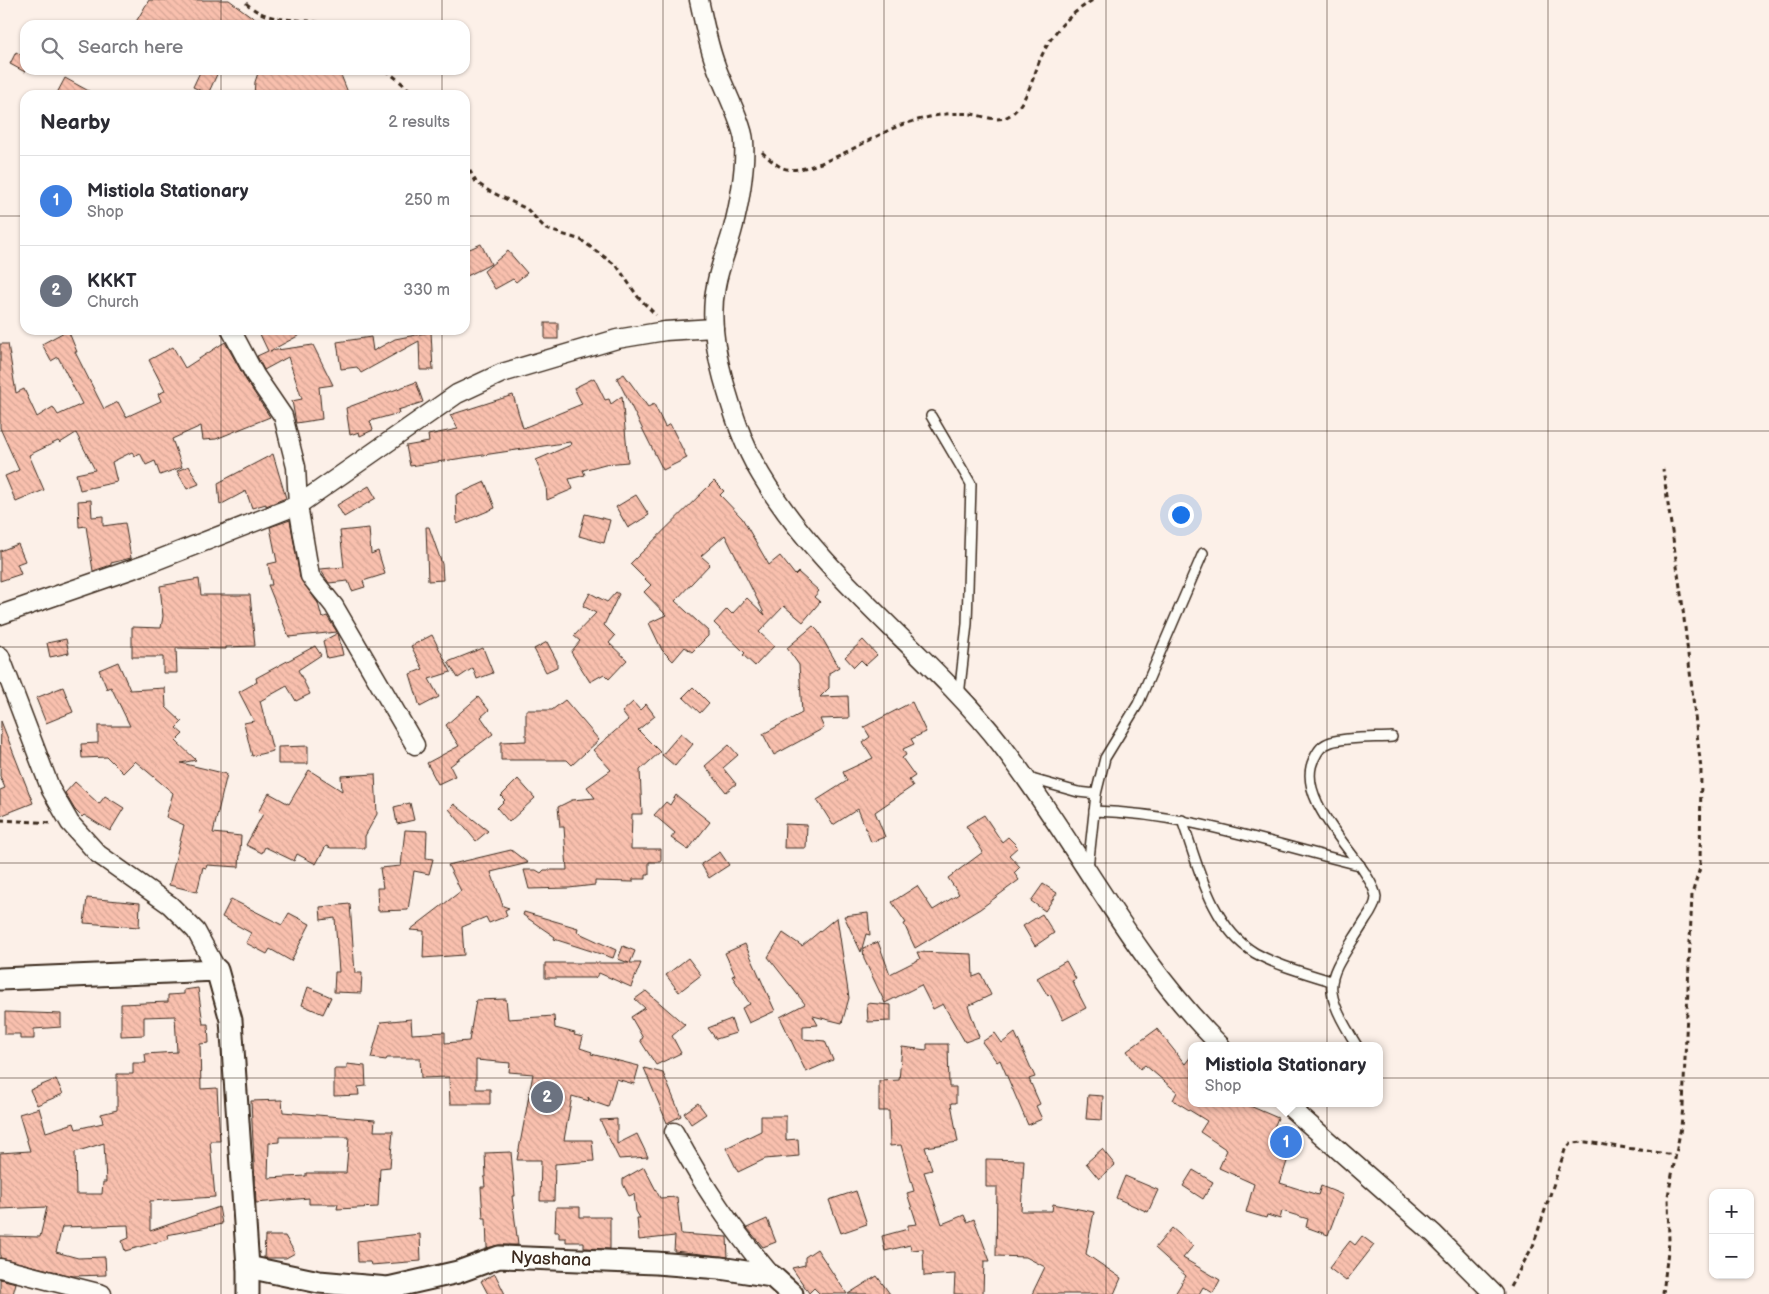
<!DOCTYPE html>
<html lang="en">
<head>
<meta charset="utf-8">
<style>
	body { margin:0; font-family:"Balsamiq Sans",sans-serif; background:#f7f7f7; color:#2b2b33 }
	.controls { position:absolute; right:15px; bottom:15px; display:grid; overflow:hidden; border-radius:10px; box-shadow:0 1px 4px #0004 }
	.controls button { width:45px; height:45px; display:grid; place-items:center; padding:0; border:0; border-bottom:1px solid #e1e1e2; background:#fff; color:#2b2b33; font:25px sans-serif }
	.you { position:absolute; left:1180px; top:514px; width:18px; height:18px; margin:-12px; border:4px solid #fff; border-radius:50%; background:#1a73e8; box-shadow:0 0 0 8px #1a73e833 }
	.badge { display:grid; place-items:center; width:32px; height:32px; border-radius:50%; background:#7c3aed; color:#fff; font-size:16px; font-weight:700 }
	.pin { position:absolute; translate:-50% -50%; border:2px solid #fff; box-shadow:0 1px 5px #0006 }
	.popup { position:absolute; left:1188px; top:1042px; width:195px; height:65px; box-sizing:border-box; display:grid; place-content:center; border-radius:10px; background:#fff; filter:drop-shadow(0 1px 4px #0005); font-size:16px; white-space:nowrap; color:#7c7c81 }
	.popup b { font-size:19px; color:#2b2b33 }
	.popup::after { content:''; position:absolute; left:50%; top:100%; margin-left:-10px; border:10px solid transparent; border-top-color:#fff }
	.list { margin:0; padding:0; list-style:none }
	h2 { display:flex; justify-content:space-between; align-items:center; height:65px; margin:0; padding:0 20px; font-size:21px }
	h2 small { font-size:16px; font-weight:400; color:#7c7c81 }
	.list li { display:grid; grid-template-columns:32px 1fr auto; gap:15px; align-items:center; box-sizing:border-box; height:90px; padding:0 20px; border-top:1px solid #e1e1e2 }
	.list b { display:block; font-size:19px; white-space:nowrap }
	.list p { margin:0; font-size:16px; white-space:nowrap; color:#7c7c81 }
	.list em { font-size:16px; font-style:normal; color:#7c7c81 }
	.icon { flex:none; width:28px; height:28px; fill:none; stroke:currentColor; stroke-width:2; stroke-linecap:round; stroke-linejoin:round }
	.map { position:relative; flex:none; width:1769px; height:1294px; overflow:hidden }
	.search { position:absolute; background:#fff; box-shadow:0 1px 4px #0004; left:20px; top:20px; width:450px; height:55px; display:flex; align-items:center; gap:12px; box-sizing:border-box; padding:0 18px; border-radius:15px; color:#7c7c81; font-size:19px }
	.panel { position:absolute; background:#fff; box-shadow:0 1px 4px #0004; left:20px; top:90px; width:450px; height:245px; border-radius:15px }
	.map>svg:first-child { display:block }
	.building { fill:url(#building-back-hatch); stroke:#3b2a1e; fill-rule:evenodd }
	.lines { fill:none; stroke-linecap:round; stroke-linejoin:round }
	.service-casing { stroke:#3b2a1e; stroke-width:12 }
	.minor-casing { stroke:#3b2a1e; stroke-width:21 }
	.tertiary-casing { stroke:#3b2a1e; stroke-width:25 }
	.path { stroke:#3b2a1e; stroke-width:3; stroke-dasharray:5 4; stroke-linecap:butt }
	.service { stroke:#fdfcf7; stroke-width:9 }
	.minor { stroke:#fdfcf7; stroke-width:18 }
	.tertiary { stroke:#fdfcf7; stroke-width:21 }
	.grid { fill:none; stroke:#3b2a1e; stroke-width:1; stroke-opacity:0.55 }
	.labels { text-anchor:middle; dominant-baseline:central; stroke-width:4.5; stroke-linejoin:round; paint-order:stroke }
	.street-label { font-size:18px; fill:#3b2a1e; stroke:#fdfcf7 }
</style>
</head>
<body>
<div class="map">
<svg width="1769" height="1294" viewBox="0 0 1769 1294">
	<defs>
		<pattern id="building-back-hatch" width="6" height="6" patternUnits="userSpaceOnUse" patternTransform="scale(1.25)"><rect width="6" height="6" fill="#f9c0ae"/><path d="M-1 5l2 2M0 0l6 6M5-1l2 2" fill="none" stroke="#d6a595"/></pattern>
	</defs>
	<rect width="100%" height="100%" fill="#fcf0e8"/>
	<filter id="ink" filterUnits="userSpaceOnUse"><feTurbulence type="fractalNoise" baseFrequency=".02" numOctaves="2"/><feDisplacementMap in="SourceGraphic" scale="10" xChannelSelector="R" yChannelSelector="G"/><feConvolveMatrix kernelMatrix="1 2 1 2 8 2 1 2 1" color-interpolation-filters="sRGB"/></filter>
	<g filter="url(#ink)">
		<!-- building -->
		<g class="building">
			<path d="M149 0H229L263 25H134Z"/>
			<path d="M16 52 25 57V72L10 64Z"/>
			<path d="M201 70H219L208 94 193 87Z"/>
			<path d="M259 70H339L349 95H254L255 82Z"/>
			<path d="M65 78 96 95H56Z"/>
			<path d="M481 244 491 264 465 277V251Z"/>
			<path d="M508 251 527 273 516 282 513 279 495 289 484 271Z"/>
			<rect x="545" y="323" width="13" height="16"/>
			<path d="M68 330 77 352H75L104 409 118 402 126 417 161 401 158 394 165 391 149 360 173 347 185 368 225 342 246 380 270 417 216 439 203 440 201 426 172 439 182 467 160 475 155 461 146 465 140 453 135 456 132 452 112 462 117 482 80 490 76 474 95 470 76 433 60 443 58 441 29 455 44 490 16 502 5 476 19 470 0 428V344H8L16 393 24 389 37 417 53 407 58 415 82 404 58 357 51 361 42 344Z"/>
			<path d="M258 330H309L270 351 313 345 333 385 319 387 322 419 296 423 292 401 302 399 288 357 264 370 257 356 268 351Z"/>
			<path d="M431 332 433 370H420L419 341 361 373 357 367 341 369 337 342 371 337 373 351 395 339Z"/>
			<path d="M624 374 648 407 654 404 665 427 670 424 687 458 663 470 617 378Z"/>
			<path d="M594 378 605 400 609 399 611 404 622 396 628 462 605 464 583 470 585 475 569 479 573 489 547 500 546 485 536 460 571 445 570 442 410 466 406 446 429 442 428 435 458 429 450 415 513 395 523 428 582 404 574 388Z"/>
			<path d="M416 382 423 402 398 410 399 413 370 421 373 430 360 436 359 432 350 435 346 408Z"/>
			<path d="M273 454 286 498 266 506V504L252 508 246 491 220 505 218 483Z"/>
			<path d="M189 466 199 484 187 489 177 471Z"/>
			<path d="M714 481 724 491 720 495 742 518 769 565 780 556 795 575 798 572 819 591 814 597 820 602 803 622 784 606 759 632 774 646 755 666 743 655 745 653 714 623 727 609 732 614 747 598 765 615 725 535 701 556 710 564 675 601 708 631V636L692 652 685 647 673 661 662 650 649 623 666 615 644 592 651 585 630 564Z"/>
			<path d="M485 482 495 508 457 524 456 495Z"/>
			<path d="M369 486 376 498 344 517 337 505Z"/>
			<path d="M636 495 649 515 628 528 616 507Z"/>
			<path d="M91 500 92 517 103 516V526L125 523 131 558 111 563V565L93 571 86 526 79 527 78 501Z"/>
			<path d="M585 514 610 520 604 543 579 536Z"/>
			<path d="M290 520 300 578 318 603 322 618 327 616 337 632 289 637 268 585H272L268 564 277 562 270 527Z"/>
			<path d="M426 527H429L442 564 443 580 428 581Z"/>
			<path d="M369 528 371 554 378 551 385 574 363 581 365 587 352 591 348 581 329 583 320 569 344 567 340 531Z"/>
			<path d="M18 544 25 561 17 564 21 574 0 581V551Z"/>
			<path d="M199 579 201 595H250L255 646 226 647V649L176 648 177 673H163V657H132V627L161 628 163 616 160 586Z"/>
			<path d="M616 592 619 594 604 625 615 636 609 643 627 660 609 679 604 674 590 682 571 652 580 641 574 636 596 613 583 606 590 593 607 602Z"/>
			<path d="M813 626 818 631 839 667 829 673V688L820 697 848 696 849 718 820 719 824 728 774 755 763 734 802 713 799 665 787 648Z"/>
			<path d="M338 633 343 655 327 658 323 641Z"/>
			<path d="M432 635 451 672 429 679 439 697 420 707 410 674 423 669 411 646Z"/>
			<path d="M66 639 69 653 50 657 47 643Z"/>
			<path d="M863 640 877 655 866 665 861 660 854 667 845 657Z"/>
			<path d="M547 642 557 661V667L546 672 534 649Z"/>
			<path d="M315 646 321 655 298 670 310 694 296 701 287 686 260 701 273 751 252 756 244 723 254 721 239 692 257 682 256 678Z"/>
			<path d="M483 648 493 673 477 679 473 668 458 678 448 662Z"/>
			<path d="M118 662 130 690 165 688 166 707 182 722 176 728 183 734 176 741 196 760 181 763 227 774 213 833 241 836 239 867 207 865 206 868 203 867 197 892 169 885 184 825 166 817 173 793 135 761 123 773 107 757 82 758 81 744 98 743V726H130L111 687 107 689 99 670Z"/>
			<path d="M63 687 73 712 46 723 36 698Z"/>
			<path d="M693 687 709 703 700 713 683 697Z"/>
			<path d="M478 697 489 710 481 717 493 734 450 766 455 776 438 784 427 763 459 746 446 725Z"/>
			<path d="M565 700 599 740 572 765 567 760H501V742L526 741V710H552Z"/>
			<path d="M633 702 640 710 646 704 655 716 638 730 660 752 640 770 642 814H632L631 849H661V862H649V875H646V879H633V882L595 881V885L569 888 529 889 524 870H536L541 873 544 870H567L564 827H560L558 807 572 800 595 798 587 787 611 770 593 750 628 720 622 712Z"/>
			<path d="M912 702 926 732 911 739 914 744 903 749 906 755 902 758 915 776 909 780 913 786 875 812 885 837 871 842 858 809 833 825 817 800 847 781 843 772 873 758 863 742 870 737 864 727Z"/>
			<path d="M1 721 33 803 0 816V790L5 788 0 776Z"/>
			<path d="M681 733 693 744 675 766 662 755Z"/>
			<path d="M729 745 738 755 723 768 736 784 726 792 705 766Z"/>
			<path d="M308 746V764H278V747Z"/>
			<path d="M309 770 342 791 341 776 375 774 377 814 365 836V848H331L326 846 316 864 297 854 294 861 265 847 262 853 246 845 263 814 258 812 269 793 289 804Z"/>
			<path d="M518 779 535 798 509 822 497 808 505 800 501 796Z"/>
			<path d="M75 782 99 804 105 796 124 808 110 831 84 815 82 817 75 810 65 793Z"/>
			<path d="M676 795 710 822 688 850 671 838 675 833 654 815 666 802 670 805Z"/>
			<path d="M410 803 414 820 397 824 394 807Z"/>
			<path d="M454 804 488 831 476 841 449 809Z"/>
			<path d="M984 815 1002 842 1008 837 1018 847 1009 855 1020 867 1014 873 1019 880 980 909 915 948 904 924 906 923 892 902 917 886 933 910 959 894 948 878 983 852 966 826Z"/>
			<path d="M785 824 807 825 806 848H784Z"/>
			<path d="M405 830 427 831 426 858 433 859 429 874 414 871 408 910 378 911 377 888H383L380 868 401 866Z"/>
			<path d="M511 850 528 863 491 872 503 906 509 908 505 910 507 916 489 923 486 917 462 927 464 955 423 958 424 931 410 930 461 891 448 865Z"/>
			<path d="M720 852 729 865 709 878 701 864Z"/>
			<path d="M1043 884 1057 893 1045 911 1031 901Z"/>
			<path d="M87 898 140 903 139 927 84 923Z"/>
			<path d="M231 899 282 925 289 913 310 924 291 961 270 949 267 954 246 943 251 933 222 917Z"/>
			<path d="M350 904 355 973H362L361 993 334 992 335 972H339L335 918 321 920 320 907Z"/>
			<path d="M524 912 578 928 577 932 616 950 613 958 554 939 555 937 523 915Z"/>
			<path d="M868 913 870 935 866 934 861 952 844 916Z"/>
			<path d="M1042 914 1054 933 1035 946 1023 926Z"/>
			<path d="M837 917 849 998 842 1023 813 1016 818 1025 803 1026V1039L825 1041 833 1060 806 1072 780 1017 805 1004 768 957 783 933 802 946Z"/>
			<path d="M878 942 890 974 920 959 917 952 972 954 973 977 981 974 991 995 968 1006 979 1037 965 1042 943 1004 933 1009 921 985 885 1003 864 959 863 948Z"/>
			<path d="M745 944 775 1011 749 1023 742 1008 750 1004 732 976 735 975 725 953Z"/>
			<path d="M623 946 635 951 630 963H641L631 987 599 973 595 978H545V963H629L618 959Z"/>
			<path d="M688 958 701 975 679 992 666 975Z"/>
			<path d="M1066 961 1076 979 1072 981 1086 1008 1063 1020 1050 994 1048 996 1037 978Z"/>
			<path d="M308 987 331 997 323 1014 302 1005Z"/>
			<path d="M198 988 203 1024H208L209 1043 200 1044 201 1089 217 1088 220 1141H210L215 1197 150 1201V1231L219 1207 222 1224 167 1235 168 1239 125 1251 122 1241 129 1238 128 1225 62 1227 56 1252 78 1258 105 1257 106 1275 73 1276 0 1258V1236L40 1237 47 1207 0 1209V1153L30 1151 19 1114 39 1108 46 1132 74 1123 76 1129 103 1123 101 1114 117 1110V1074H133V1063H146L145 1054 177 1052 175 1016 144 1017V1035L121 1036V1004L168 1002V995L184 994V990ZM104 1143 106 1182H103L102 1194H76L75 1152Z"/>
			<path d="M646 991 685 1025 672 1036 681 1053 656 1065 640 1040 643 1038 631 1017 645 1008 635 999Z"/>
			<path d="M506 999 508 1019 554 1016 555 1028 575 1033 574 1035 583 1037 580 1048 592 1052 591 1054 639 1066 634 1084 616 1079 608 1107 591 1101 588 1097 589 1101 572 1096 564 1140H592L594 1161 555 1164 554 1201H540L541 1160H517L533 1074 509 1072 510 1063 476 1060V1089H490V1104H450L449 1077 421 1078 420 1058H387L386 1060 371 1058 381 1022 411 1019 412 1034 445 1032V1043L469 1041 476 1000Z"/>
			<path d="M867 1003 891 1005V1021L868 1022Z"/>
			<path d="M5 1012 61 1014V1027L34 1029V1039H20V1034H5Z"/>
			<path d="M731 1019 736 1033 716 1039 708 1028Z"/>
			<path d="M1157 1029 1185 1064 1192 1055V1103H1243L1278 1118 1272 1132 1294 1140 1280 1183 1318 1195 1321 1186 1343 1195 1328 1235 1306 1227 1308 1219 1282 1211 1280 1219 1267 1215 1266 1218 1246 1212 1254 1184 1219 1168 1227 1150 1200 1132 1207 1121 1173 1100 1177 1092 1145 1065 1140 1069 1127 1051Z"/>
			<path d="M995 1033 1002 1043 1015 1033 1035 1077 1029 1079 1040 1104 1036 1106 1042 1119 1028 1125 1000 1060 997 1062 982 1042Z"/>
			<path d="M927 1044H948L949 1087H956V1103H951L958 1142 925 1147 932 1170 924 1172 942 1224 964 1215 967 1222 974 1219 990 1261H984L983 1294H954L955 1274 924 1276 923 1249 911 1250 910 1245 885 1251 882 1236 908 1229V1225L917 1224 907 1193 914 1191 901 1145 890 1146 889 1111H879V1081L899 1080 902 1047 927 1050Z"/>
			<path d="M347 1064 365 1066 366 1086 358 1087 359 1095 334 1096V1069H347Z"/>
			<path d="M644 1068 663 1073 681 1116 667 1123Z"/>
			<path d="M56 1079 63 1094 37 1105 30 1090Z"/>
			<path d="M1088 1095 1103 1096 1102 1120 1086 1119Z"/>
			<path d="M282 1100 283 1112 375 1120 374 1131H393L390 1167 380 1168 378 1207 337 1209 338 1204H309V1198L256 1203 251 1101ZM279 1137H349L346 1173H306V1176L268 1178 269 1143 279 1142Z"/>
			<path d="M698 1103 706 1114 691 1124 684 1113Z"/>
			<path d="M761 1116H786V1140L798 1139 799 1156 765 1159 738 1172 726 1148 761 1131Z"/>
			<path d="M617 1119V1144L637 1134 648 1157 619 1159 600 1120Z"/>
			<path d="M1102 1149 1115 1165 1099 1179 1086 1163Z"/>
			<path d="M511 1152 515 1196H512L518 1245H499L487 1248 486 1218H483L481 1187H485L484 1177H486L485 1153Z"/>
			<path d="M986 1159 1024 1160 1021 1211H1052L1053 1204 1094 1212 1086 1254 1121 1278 1114 1294H1032L1045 1267 1026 1257 996 1256 997 1187H986Z"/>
			<path d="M644 1167 660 1198 677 1197 681 1234 727 1237 728 1257 674 1251 675 1236 639 1240 637 1218H640L636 1211 634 1194 629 1196 623 1184V1179Z"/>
			<path d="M1193 1170 1213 1182 1203 1199 1183 1186Z"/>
			<path d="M1125 1176 1158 1190 1148 1212 1116 1198Z"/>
			<path d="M856 1191 867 1224 841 1233 829 1200Z"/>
			<path d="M556 1207H580V1217H610V1249L584 1248V1242H566V1238H559V1232H555Z"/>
			<path d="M767 1219 776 1242 763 1247 747 1228Z"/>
			<path d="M1172 1228 1193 1246 1183 1258 1220 1280 1213 1293 1203 1287 1199 1294H1175L1186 1276 1155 1248Z"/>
			<path d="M420 1234 421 1261 371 1265 370 1262H358L357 1241Z"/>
			<path d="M265 1236H285L295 1253 286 1258H264Z"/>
			<path d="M1362 1236 1374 1245 1346 1281 1329 1268 1350 1241 1355 1245Z"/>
			<path d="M817 1249 832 1272 847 1294H820L814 1288 809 1293 792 1268 805 1265V1257Z"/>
			<path d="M495 1274 505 1294H488L481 1281Z"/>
			<path d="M877 1276 890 1294H848Z"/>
			<path d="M0 1279 16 1283 13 1294H0Z"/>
		</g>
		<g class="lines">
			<!-- service casing -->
			<g class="service-casing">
				<g id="service">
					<path d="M931 416 971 484 967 624 959 696"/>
					<path d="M1028 778 1078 792 1096 794"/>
					<path d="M1094 811C1185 813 1272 844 1360 865"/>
					<path d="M1182 820C1198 865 1211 927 1255 953 1278 966 1306 973 1331 981"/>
					<path d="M1088 868 1096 794 1105 758 1138 704 1203 553"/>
					<path d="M1357 1046C1317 981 1328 981 1365 921 1370 914 1376 905 1376 897 1375 888 1369 880 1365 873 1346 843 1294 792 1315 757 1319 749 1322 745 1331 742 1346 737 1375 738 1392 737"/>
					<path d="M1294 1111 1307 1103"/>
				</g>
			</g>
			<!-- minor casing -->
			<g class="minor-casing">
				<g id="minor">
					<path d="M699 0C704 22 708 45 716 66 722 84 743 124 744 141 746 167 739 207 732 232 727 250 719 267 716 286 710 315 715 349 723 378 732 410 743 446 761 475 824 581 929 651 1003 747 1078 845 1132 959 1221 1046"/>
					<path d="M231 330 255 375 283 416 296 467 298 505 310 576 334 606 415 745"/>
					<path d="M0 615 147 564 298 505 457 394 502 373 617 339 665 331 714 328"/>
					<path d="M0 656 51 790 70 823 98 854 170 905 196 931 217 970"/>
					<path d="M1285 1103 1434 1234 1494 1294"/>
					<path d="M674 1132C704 1187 731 1228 772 1276"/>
					<path d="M0 1268 102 1294"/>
				</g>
			</g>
			<!-- tertiary casing -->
			<g class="tertiary-casing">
				<g id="tertiary">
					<path d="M0 979 217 970 231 1020 248 1267V1294"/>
					<path d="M248 1267 319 1282 388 1288 458 1272 499 1257 656 1263 720 1268 772 1276 792 1294"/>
				</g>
			</g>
			<!-- path -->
			<g class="path">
				<path d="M246 3C270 26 301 16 329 25"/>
				<path d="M386 70 416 95"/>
				<path d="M762 152C768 158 776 165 783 168 808 178 872 137 896 127 903 124 911 122 918 120 935 115 952 112 971 114 986 116 1000 125 1014 112 1027 99 1033 79 1039 62 1051 33 1067 16 1093 0"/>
				<path d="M465 162 476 182 489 191 527 209 546 229 581 240 617 266 638 297 656 315"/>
				<path d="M0 820 52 823"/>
				<path d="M1510 1287 1533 1246 1565 1150 1571 1143 1586 1142 1674 1155"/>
				<path d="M1663 1294 1669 1242 1668 1196 1681 1127 1683 1106 1692 894 1700 868 1701 769 1682 601 1663 469"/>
			</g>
			<!-- service -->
			<use href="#service" class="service"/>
			<!-- minor -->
			<use href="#minor" class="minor"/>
			<!-- tertiary -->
			<use href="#tertiary" class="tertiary"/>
		</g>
	</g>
	<!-- grid -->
	<path class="grid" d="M221 0V25M442 0V25M663 0V1294M884 0V1294M1106 0V1294M1327 0V1294M1548 0V1294M221 70V95M442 70V95M0 216H25M465 216H1769M221 330V1294M442 330V1294M0 431H1769M0 647H1769M0 863H1769M0 1078H1769"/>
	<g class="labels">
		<!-- street labels -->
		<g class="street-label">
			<text transform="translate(551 1259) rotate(2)">Nyashana</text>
		</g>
	</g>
</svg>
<div class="controls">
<button>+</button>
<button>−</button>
</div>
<div class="you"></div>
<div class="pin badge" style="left:1286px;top:1142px;background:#3f7fe0">1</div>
<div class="popup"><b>Mistiola Stationary</b>Shop</div>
<div class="pin badge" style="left:547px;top:1097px;background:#6b7280">2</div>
<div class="search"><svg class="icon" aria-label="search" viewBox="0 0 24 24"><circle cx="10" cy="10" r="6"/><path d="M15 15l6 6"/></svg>Search here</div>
<section class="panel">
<h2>Nearby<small>2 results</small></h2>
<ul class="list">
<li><span class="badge" style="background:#3f7fe0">1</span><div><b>Mistiola Stationary</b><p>Shop</p></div><em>250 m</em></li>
<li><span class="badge" style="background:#6b7280">2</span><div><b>KKKT</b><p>Church</p></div><em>330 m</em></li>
</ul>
</section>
</div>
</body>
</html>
